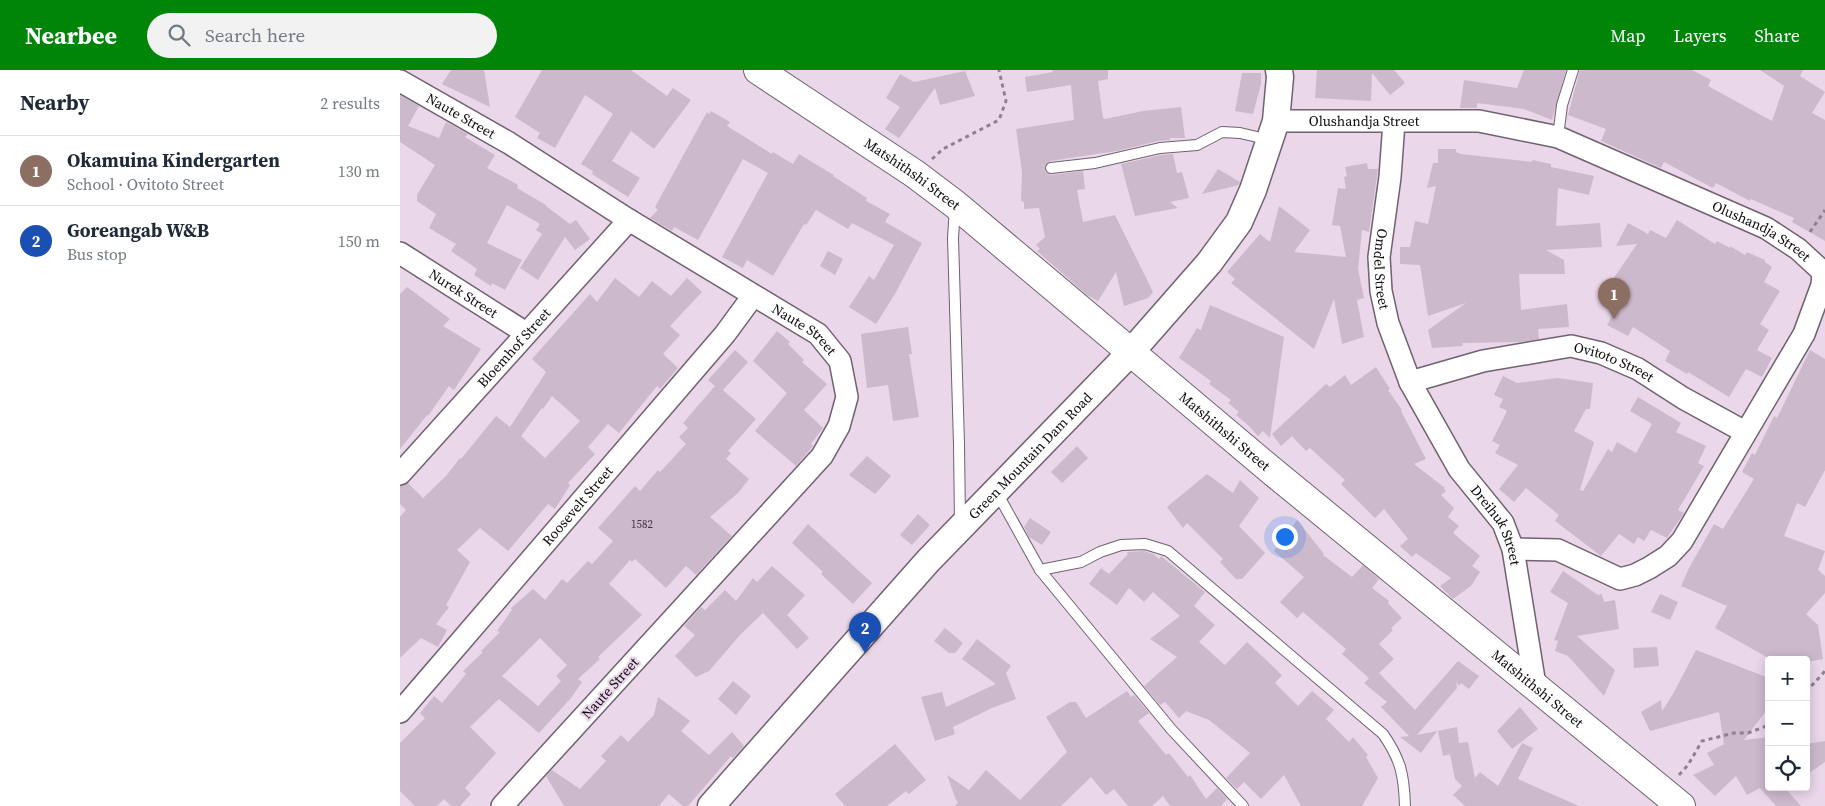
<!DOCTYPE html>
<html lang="en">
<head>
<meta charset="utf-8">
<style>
	body { margin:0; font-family:"Source Serif 4",serif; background:#f2f2f3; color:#1f2937 }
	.controls { position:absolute; right:15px; bottom:15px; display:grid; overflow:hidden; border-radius:5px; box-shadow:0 2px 12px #0003 }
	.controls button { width:45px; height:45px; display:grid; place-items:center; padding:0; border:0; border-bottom:1px solid #e0e1e3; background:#fff; color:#1f2937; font:25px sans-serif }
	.you { position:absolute; left:884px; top:466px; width:18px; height:18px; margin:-12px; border:4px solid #fff; border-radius:50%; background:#1a73e8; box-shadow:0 0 0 8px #1a73e833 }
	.badge { display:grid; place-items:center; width:32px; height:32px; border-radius:50%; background:#008508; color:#fff; font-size:16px; font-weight:700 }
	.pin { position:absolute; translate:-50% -41px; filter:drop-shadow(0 1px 2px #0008) }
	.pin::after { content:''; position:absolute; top:26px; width:18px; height:15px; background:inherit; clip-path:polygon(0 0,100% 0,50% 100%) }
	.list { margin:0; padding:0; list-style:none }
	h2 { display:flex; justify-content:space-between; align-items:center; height:65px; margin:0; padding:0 20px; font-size:21px }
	h2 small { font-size:16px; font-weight:400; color:#747a83 }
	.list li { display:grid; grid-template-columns:32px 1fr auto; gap:15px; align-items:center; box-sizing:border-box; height:70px; padding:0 20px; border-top:1px solid #e0e1e3 }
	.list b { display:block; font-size:19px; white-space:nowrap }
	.list p { margin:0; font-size:16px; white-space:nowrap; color:#747a83 }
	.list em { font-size:16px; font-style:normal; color:#747a83 }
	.icon { flex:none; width:28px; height:28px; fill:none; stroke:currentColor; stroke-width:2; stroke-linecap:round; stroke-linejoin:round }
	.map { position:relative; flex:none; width:1425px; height:736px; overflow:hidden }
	header { display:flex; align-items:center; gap:30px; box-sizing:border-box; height:70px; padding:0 25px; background:#008508; color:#fff }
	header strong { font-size:24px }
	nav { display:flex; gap:28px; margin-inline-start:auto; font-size:18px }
	.search { width:350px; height:45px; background:#f2f2f3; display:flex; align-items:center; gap:12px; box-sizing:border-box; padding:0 18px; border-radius:28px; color:#747a83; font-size:19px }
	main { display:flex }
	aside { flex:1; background:#fff }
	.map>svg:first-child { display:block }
	.building { fill:#ccbacc; fill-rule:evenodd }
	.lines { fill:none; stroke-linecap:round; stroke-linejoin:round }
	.service-casing { stroke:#716171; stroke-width:12 }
	.minor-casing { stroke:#716171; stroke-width:24 }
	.tertiary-casing { stroke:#716171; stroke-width:29 }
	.secondary-casing { stroke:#716171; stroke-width:30 }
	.path { stroke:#8e818e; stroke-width:3; stroke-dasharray:4 4; stroke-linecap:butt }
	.service { stroke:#fff; stroke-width:10 }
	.minor { stroke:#fff; stroke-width:21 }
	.tertiary { stroke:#fff; stroke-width:26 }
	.secondary { stroke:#fff; stroke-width:28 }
	.labels { text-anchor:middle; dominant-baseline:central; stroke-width:4.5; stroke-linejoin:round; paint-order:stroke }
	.number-label { font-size:11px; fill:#3e353e }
	.street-label { font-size:14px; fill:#0f090f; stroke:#ead7ea }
</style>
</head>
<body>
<header>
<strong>Nearbee</strong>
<div class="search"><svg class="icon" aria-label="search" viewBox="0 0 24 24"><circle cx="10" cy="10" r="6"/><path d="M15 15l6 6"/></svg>Search here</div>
<nav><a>Map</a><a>Layers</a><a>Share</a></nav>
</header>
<main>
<aside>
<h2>Nearby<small>2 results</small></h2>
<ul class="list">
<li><span class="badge" style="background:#8d6e63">1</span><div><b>Okamuina Kindergarten</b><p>School · Ovitoto Street</p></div><em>130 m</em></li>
<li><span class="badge" style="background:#1a4fb4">2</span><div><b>Goreangab W&amp;B</b><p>Bus stop</p></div><em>150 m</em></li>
</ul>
</aside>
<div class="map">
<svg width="1425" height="736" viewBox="0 0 1425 736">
	<rect width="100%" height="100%" fill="#ead7ea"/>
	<!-- building -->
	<g class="building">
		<path d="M51 0H84L90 37 42 14Z"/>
		<path d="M142 0H231L267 26 273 18 291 30 254 79 231 61 212 91 240 108 228 127 192 104 193 101 181 94 213 44 185 25 155 78 137 68 140 63 115 47Z"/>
		<path d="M652 0H708V9L698 11 703 48 705 49 743 41 781 37 785 68H770V70L758 71 717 81 650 91 645 96V102L651 105 683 101 685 119 677 120 683 152 715 145 753 222 748 228 724 236 716 202 698 231 687 225 637 181 640 179 636 175 645 167 639 138 624 139V132L621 131 622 102 616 59 674 50 671 15 627 22 625 7 653 2Z"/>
		<path d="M917 0H994L1005 13 990 25 972 3 971 31 915 28Z"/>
		<path d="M1124 0H1166L1152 50 1124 39 1077 33V38H1060L1064 10 1117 18Z"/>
		<path d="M1180 0H1292L1311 10 1308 16 1372 51 1384 16 1360 0H1403L1400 6 1425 22 1412 43 1425 50V171L1392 152 1394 148 1351 129 1350 131 1316 113 1313 118 1264 92 1261 98 1201 71 1206 59 1168 45Z"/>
		<path d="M565 1 575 26 540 35 535 18 499 68 485 59 500 37 486 28 500 4 514 12Z"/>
		<path d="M842 3H861V14L853 44 835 41Z"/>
		<path d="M0 25 19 36 8 56 39 68 46 52 68 64 65 67 95 85 87 98 118 115 117 118 146 135V136L170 154 176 150 190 169 175 180 165 167 138 210 120 198 142 164 136 160 140 154 107 135 87 173 122 190 105 220 92 213 91 216 74 205 77 199 51 181 56 174 29 158 36 144 17 131V125L35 95 0 72Z"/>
		<path d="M311 41 330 52 327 56 372 84 373 82 393 94 399 84 427 101 434 105 433 106 467 128 466 131 490 144 485 152 522 173 495 224 476 254 449 237 469 206 474 210 494 175 452 153 448 159 416 140 406 155 404 154 373 206 347 190 343 198 322 187 368 103 343 89 298 170 274 157 272 161 250 148 258 140 255 137 307 42 309 44Z"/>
		<path d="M1038 79H1056V82L1061 84 1132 92V90L1151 94V97L1194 106 1189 125 1158 118 1156 156 1200 153 1202 177 1146 180 1164 190 1165 204H1119L1121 240 1167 234 1169 257 1138 259 1139 269 1121 272 1062 273 1063 276 1032 278 1028 260 1066 233 1028 246 1020 195 1000 194V177H1010L1015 151 1028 154 1036 116 1027 118 1033 93H1038Z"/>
		<path d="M773 84 777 103 782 102 789 128 770 132 778 138 735 146 721 94 761 85Z"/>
		<path d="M967 93 968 99H978L969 162 962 160 958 199 964 228 957 230 964 267 942 274 934 229 914 279 831 213 835 209 827 202 860 164 870 172 879 136 910 160 894 182 946 187 940 156 932 155 938 118 946 119 944 107 947 106 945 97Z"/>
		<path d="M818 99 840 112 839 115 802 124Z"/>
		<path d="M1277 150 1315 174 1317 171 1330 178V176L1345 185 1347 182 1365 190V192L1372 197 1364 212 1380 221 1360 254 1369 260 1357 280 1372 288 1362 307 1346 299 1329 327 1288 302 1287 304 1265 291 1270 281 1233 257 1228 266 1207 255 1222 229 1205 221 1237 174 1216 176 1228 153 1248 164 1250 160 1266 168Z"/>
		<path d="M428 181 443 189 435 205 420 196Z"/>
		<path d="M215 208 239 227 252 211 271 226 287 208 302 222 270 256 280 265 263 284 278 298 260 319 257 316 219 363 208 354 188 377 195 384 168 413 170 415 155 439 148 434 108 481 80 458 57 480 70 492 46 535 49 537 36 554 47 560 38 577 21 568 0 588V447L6 440 0 434V416L8 413 23 428 46 406 60 388 61 389 96 346 110 357 146 302 132 289 190 224 197 232ZM152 326 180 351 145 388 121 366 142 338 143 339Z"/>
		<path d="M7 217 50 249 43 256 81 279 54 320 49 316 28 346 27 345 0 379V224Z"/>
		<path d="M810 235 884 267 870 368 863 361 858 366 849 356 836 345 839 342 828 333 831 330 809 314 811 311 779 288 797 258 801 260Z"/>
		<path d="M508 257 512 284H509L519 347 493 351 488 315 467 318 461 264Z"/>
		<path d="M377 261 390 272 388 274 404 290 402 292 427 314 404 340 423 358 411 374 413 376 396 396 355 361 387 323 353 291Z"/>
		<path d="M335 280 348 292 323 320 356 349 328 381 331 383 326 389 349 409 338 423 310 447 332 466 296 505 286 496 266 518 235 489 232 492 230 490 209 514 242 545 198 587 200 589 178 609 182 612 171 628 139 663 99 629 70 657 96 683 65 718 71 724 60 736H51L44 729 37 736H15L0 721V673L25 648 20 643 34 626 42 633 66 604 63 601 83 582 81 581 100 562 97 561 112 540 111 538 133 519 145 530 162 509 167 513 188 491 192 494 213 471 198 458 235 416 240 421 258 400 260 402 286 374 279 367 288 358 283 353 315 316 308 310ZM140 568 167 595 156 606 161 611 138 636 102 606Z"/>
		<path d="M1410 280 1425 289V400L1405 437 1397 433 1384 466 1425 481 1418 500 1425 506V523L1406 544 1418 555 1423 589 1406 592V590H1372L1315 558 1327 536 1281 516 1289 498 1314 454 1323 459 1354 409 1342 402 1352 383 1355 385 1374 346 1377 348Z"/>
		<path d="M976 297 990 319 988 320 1002 340 1001 341 1026 389 1014 394 1045 418 1044 419 1046 421 1041 425 1054 438 1048 447 1059 456 1053 463 1080 486 1072 496 1080 502 1071 516 1053 529 1040 516 1051 508 1016 483 1012 487 1000 476 1008 469 984 439 975 448 941 414 945 410 910 378 906 381 892 366 881 376 872 364 926 314 930 317 945 305 951 315Z"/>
		<path d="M1103 306 1117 313 1157 308 1193 313 1190 339H1186L1174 361 1194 372 1180 420 1183 421 1208 379 1212 382 1217 372 1236 383 1252 354 1230 341 1238 327 1281 353 1276 362 1306 376 1298 393 1304 396 1278 440 1284 443 1267 468 1251 460 1244 471 1238 467 1234 474 1219 464 1201 486 1155 451 1159 445 1126 418 1114 432 1099 419 1118 395 1095 383 1100 375 1092 371 1107 341 1099 337 1103 329 1094 325Z"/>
		<path d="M677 376 688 388 662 413 651 402Z"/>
		<path d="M467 386 491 406 475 424 449 405Z"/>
		<path d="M807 404 833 423 840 410 859 428 839 456 865 483 842 509H836L820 492 823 489 787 453 783 458 767 437Z"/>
		<path d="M518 444 530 455 512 475 500 465Z"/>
		<path d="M630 448 651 462 642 475 629 467 624 457Z"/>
		<path d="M897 450 924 484 923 485 952 507 963 495 979 509 972 518 989 531 988 533 1002 548 991 558 993 560 979 574 994 589 979 603 1015 640 1058 591 1079 606 1069 619 1061 613 1059 616 1056 612 1057 618 1017 665 1037 661 1021 683 1000 667 1009 666 981 637 987 632 964 613 969 608 942 584 946 579 903 542 897 548 880 532 904 507 874 481Z"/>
		<path d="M408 454 472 513 453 534 421 504 423 502 392 473Z"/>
		<path d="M744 481 753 484 759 489 761 486 805 522 794 536 815 555 799 572 825 595 847 572 882 605 875 613 898 636 912 621 934 640 926 649 949 672 953 667 968 685 966 687 978 708 962 736H901L884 705 861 729 844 712 837 719 826 708 850 683 809 650 786 641 779 648 765 632 760 635 744 616 777 587 750 569 780 546 753 522 744 532 729 518 717 535 689 514 701 498 709 504 728 484 727 482Z"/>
		<path d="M372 496 405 525 387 545 409 568 397 579 363 543 341 564 309 601 296 607 275 586 295 565 284 556 301 537 305 540 325 520 336 531 353 508 357 512Z"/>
		<path d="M1163 501 1198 525 1202 524 1204 532 1215 530 1219 559 1177 566 1215 600 1204 626 1168 586 1155 581 1158 571 1154 570 1168 533 1150 522Z"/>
		<path d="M1260 524 1278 532 1270 550 1251 542Z"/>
		<path d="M545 558 563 573 555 583H549L534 571Z"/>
		<path d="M577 569 611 596 606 603 616 629 592 638 553 657 555 664 535 671 521 627 542 622 546 637 596 614 562 589Z"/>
		<path d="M1257 577 1259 596 1234 598 1233 578Z"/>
		<path d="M1296 580 1369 608V637L1344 670 1369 667V717H1384L1401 736H1376L1360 718 1347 725 1336 706 1315 726 1293 705 1314 695 1307 683 1324 674 1319 642 1250 661 1241 642 1261 630 1262 641 1273 624Z"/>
		<path d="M333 611 351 626 336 645 318 629Z"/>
		<path d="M727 621 731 627 734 625 749 643 738 651 766 685 769 683 788 707 790 705 806 729 817 718 827 729 821 736H770L763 726 752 736H728L714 719 706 725 691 707 661 736H555L558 732 556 730 547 705 569 720 586 700 620 730 667 682 646 647 670 632H676L686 648Z"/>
		<path d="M258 627 290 651 281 661 309 685 332 662 344 676 333 688 331 686 288 736H283L269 724 259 736H164L146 706 152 700 180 719 206 691 201 686 221 665 228 672 254 645Z"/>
		<path d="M1120 637 1138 659 1112 679 1097 661Z"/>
		<path d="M1057 657 1059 673 1068 672 1075 708 1080 702 1098 716 1122 673 1133 678 1118 709 1179 736H1065L1053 725 1062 716 1055 709 1050 684 1043 686 1038 661Z"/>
		<path d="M1425 671V692L1406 705V674Z"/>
		<path d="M495 674 526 710 509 724 506 721 487 736H445L435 724Z"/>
	</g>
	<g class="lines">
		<!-- service casing -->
		<g class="service-casing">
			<g id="service">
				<path d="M1158 67 1162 35 1173 0"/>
				<path d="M651 98 695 93 760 78 797 75 822 62 840 63 870 70"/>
				<path d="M555 138 553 168 559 374 560 453"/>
				<path d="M596 421 640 500 771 659 843 736"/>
				<path d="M640 500 681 492 700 482 721 475 745 474 768 481 983 664C1001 690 1004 705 1005 736"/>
			</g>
		</g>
		<!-- minor casing -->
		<g class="minor-casing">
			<g id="minor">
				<path id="s1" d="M0 11 109 73 229 150 418 264 440 291 447 327 439 356 422 386 102 736"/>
				<path id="s2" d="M876 51H1079L1158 67 1366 158 1398 179 1423 202 1422 215 1404 264 1282 471 1268 486 1249 498 1235 505 1220 509 1158 480 1113 479"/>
				<path id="s3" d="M994 52 990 107 979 187 981 221 988 253 1010 312 1059 399 1103 453 1113 479 1135 615"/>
				<path id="s4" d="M0 183 126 263"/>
				<path id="s5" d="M1010 312 1083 291 1171 276 1201 283 1238 299 1283 328 1345 362"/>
				<path id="s6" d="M0 404 229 150"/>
				<path id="s7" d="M0 642 325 264 353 226"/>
			</g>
		</g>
		<!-- tertiary casing -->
		<g class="tertiary-casing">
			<g id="tertiary">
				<path id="s8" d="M311 736 528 491 730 283 809 193 839 152 853 120 876 51 880 7 879 0"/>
			</g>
		</g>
		<!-- secondary casing -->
		<g class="secondary-casing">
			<g id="secondary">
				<path id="s9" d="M358 0 515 104 556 135 872 401 1281 736"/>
			</g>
		</g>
		<!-- path -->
		<g class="path">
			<path d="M532 89 543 79 599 50 606 31 599 0"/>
			<path d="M1410 162 1425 140"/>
			<path d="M1406 622 1425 601"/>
			<path d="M1279 705 1288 695 1302 671 1334 663H1348L1369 655"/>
		</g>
		<!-- service -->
		<use href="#service" class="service"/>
		<!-- minor -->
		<use href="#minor" class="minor"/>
		<!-- tertiary -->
		<use href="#tertiary" class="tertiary"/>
		<!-- secondary -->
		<use href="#secondary" class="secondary"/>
	</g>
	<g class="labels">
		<!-- number labels -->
		<g class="number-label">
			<text x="242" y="454">1582</text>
		</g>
		<!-- street labels -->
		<g class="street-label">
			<text stroke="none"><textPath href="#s1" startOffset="70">Naute Street</textPath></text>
			<text stroke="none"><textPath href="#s2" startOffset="88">Olushandja Street</textPath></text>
			<text stroke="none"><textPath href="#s9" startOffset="186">Matshithshi Street</textPath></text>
			<text stroke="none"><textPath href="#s2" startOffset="508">Olushandja Street</textPath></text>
			<text stroke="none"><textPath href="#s3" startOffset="148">Omdel Street</textPath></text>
			<text stroke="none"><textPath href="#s4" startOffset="75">Nurek Street</textPath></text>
			<text stroke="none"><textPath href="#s1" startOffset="475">Naute Street</textPath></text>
			<text stroke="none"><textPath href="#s6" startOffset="170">Bloemhof Street</textPath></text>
			<text stroke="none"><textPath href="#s5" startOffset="211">Ovitoto Street</textPath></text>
			<text stroke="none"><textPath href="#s9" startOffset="591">Matshithshi Street</textPath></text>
			<text stroke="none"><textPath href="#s8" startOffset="474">Green Mountain Dam Road</textPath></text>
			<text stroke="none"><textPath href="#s7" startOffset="272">Roosevelt Street</textPath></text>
			<text stroke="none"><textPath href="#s3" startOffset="434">Dreihuk Street</textPath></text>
			<text transform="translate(210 618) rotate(-48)">Naute Street</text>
			<text stroke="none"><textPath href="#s9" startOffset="996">Matshithshi Street</textPath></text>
		</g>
	</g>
</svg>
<div class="controls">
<button>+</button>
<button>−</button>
<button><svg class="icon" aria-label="locate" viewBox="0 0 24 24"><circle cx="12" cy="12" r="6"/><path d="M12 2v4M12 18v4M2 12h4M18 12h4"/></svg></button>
</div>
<div class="you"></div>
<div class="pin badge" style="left:1214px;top:249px;background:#8d6e63">1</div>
<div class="pin badge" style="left:465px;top:583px;background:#1a4fb4">2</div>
</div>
</main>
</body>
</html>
